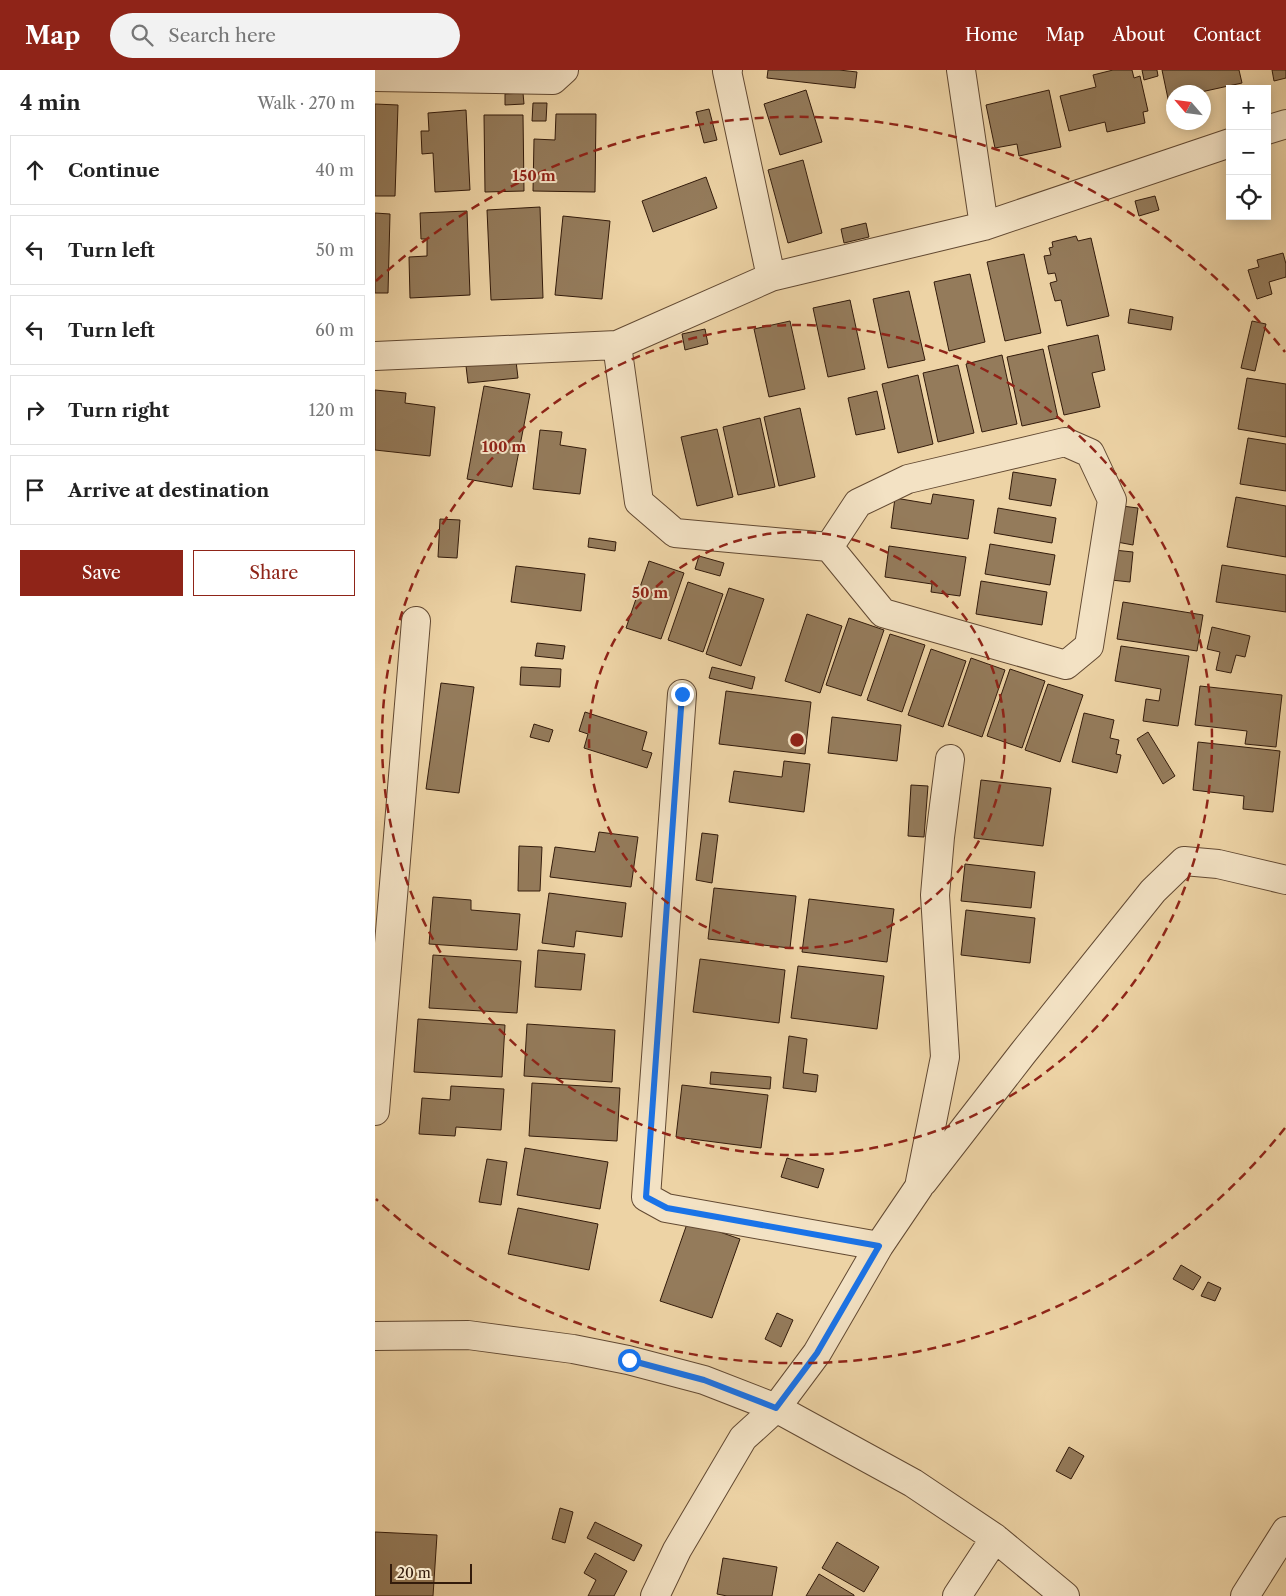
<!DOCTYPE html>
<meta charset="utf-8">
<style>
:root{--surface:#fff;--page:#f2f2f2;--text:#222;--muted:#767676;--line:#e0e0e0;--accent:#8f2418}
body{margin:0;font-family:"Libre Caslon Text",serif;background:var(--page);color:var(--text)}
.controls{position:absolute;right:15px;top:15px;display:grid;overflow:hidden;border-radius:0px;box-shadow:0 2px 12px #0003}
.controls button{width:45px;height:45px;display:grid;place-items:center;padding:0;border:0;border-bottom:1px solid var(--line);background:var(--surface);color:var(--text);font:25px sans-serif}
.compass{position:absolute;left:791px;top:15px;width:45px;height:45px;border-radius:50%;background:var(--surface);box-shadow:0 2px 12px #0003;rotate:298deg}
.scale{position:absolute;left:15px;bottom:12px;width:82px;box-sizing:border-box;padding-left:5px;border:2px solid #331b0b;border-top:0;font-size:14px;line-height:18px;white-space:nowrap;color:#331b0b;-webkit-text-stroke:4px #f3e2c4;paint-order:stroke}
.stop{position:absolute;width:15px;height:15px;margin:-11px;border:4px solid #1a73e8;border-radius:50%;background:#fff}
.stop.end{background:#1a73e8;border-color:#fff;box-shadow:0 1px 5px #0008}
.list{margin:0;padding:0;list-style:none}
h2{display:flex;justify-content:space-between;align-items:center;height:65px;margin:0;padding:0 20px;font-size:21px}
h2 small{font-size:16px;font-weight:400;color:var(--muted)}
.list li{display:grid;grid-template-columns:32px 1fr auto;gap:15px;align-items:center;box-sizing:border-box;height:70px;margin:0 10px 10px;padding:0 10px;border:1px solid var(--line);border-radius:0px}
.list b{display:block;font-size:19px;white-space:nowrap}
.list em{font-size:16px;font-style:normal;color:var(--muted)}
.actions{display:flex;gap:10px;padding:15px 20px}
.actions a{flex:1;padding:11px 0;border:1px solid var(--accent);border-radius:0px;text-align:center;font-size:18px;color:var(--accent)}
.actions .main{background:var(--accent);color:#fff}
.icon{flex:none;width:28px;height:28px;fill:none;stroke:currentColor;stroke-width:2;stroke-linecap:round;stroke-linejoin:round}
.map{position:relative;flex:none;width:911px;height:1526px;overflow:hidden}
header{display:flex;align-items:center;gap:30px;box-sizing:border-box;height:70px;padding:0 25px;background:var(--accent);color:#fff}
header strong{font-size:24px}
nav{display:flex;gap:28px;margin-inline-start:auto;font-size:18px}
.search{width:350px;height:45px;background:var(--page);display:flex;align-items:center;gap:12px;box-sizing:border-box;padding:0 18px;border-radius:28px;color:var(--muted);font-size:19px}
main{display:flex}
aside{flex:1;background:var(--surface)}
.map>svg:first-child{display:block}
.building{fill:#947b5b;stroke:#331b0b}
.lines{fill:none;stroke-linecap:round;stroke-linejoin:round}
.minor-casing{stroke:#624932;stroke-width:30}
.minor{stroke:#f3e2c4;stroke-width:28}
.route{stroke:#1a73e8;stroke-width:6}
.ring{fill:none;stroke:#8f2418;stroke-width:2.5;stroke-dasharray:9 6}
.centre{fill:#8f2418;stroke:#f3e2c4;stroke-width:2.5}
.ring-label{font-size:15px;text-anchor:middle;font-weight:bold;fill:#8f2418;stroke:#f3e2c4;stroke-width:4;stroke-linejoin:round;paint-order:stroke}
</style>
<header>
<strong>Map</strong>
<div class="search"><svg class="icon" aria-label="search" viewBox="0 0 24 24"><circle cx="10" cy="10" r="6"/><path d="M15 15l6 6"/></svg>Search here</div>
<nav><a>Home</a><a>Map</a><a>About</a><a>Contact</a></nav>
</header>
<main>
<aside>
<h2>4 min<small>Walk · 270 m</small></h2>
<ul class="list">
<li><svg class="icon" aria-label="ahead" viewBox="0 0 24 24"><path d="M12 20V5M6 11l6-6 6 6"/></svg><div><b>Continue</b></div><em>40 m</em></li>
<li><svg class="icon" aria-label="left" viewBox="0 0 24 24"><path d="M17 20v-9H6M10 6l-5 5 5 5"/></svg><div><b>Turn left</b></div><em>50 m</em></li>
<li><svg class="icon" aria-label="left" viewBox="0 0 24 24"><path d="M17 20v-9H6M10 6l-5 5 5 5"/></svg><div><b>Turn left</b></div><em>60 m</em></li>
<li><svg class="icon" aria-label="right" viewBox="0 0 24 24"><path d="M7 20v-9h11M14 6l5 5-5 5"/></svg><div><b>Turn right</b></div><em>120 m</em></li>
<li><svg class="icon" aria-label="arrive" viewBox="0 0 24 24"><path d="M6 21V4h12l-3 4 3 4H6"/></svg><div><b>Arrive at destination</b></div></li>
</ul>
<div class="actions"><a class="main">Save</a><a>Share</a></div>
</aside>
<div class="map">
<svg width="911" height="1526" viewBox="0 0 911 1526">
<rect width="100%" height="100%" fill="#edd3a5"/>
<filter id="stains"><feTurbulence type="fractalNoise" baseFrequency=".004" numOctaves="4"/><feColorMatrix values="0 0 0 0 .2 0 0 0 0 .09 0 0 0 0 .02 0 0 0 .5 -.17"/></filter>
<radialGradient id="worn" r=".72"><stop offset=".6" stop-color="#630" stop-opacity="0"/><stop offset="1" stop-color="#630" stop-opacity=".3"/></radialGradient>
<path class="building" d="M 393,0 L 464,0 L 482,2 L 480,18 L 392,8 Z
M 738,0 L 757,0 L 759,8 L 765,6 L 773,41 L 768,42 L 770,53 L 732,62 L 730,52 L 694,61 L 685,26 L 721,17 L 718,5 Z
M 767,0 L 782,0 L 783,6 L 769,10 Z
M 787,0 L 864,0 L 867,13 L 826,22 L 798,22 L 798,42 L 796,43 Z
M 897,0 L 911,0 L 911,8 L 899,11 Z
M 431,20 L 447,72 L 405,85 L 389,34 Z
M 674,20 L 686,77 L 644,86 L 642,74 L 620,78 L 611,35 Z
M 148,23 L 149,34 L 130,35 L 130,24 Z
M 158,33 L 172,33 L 171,51 L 157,51 Z
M 0,34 L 23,35 L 20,126 L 0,126 Z
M 334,39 L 342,70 L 329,73 L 321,42 Z
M 91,40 L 95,120 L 60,122 L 58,83 L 47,84 L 46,61 L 54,61 L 53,43 Z
M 181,44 L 221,44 L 220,122 L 158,121 L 159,69 L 180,70 Z
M 109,45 L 148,45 L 149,121 L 110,122 Z
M 428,90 L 447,163 L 413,173 L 393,100 Z
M 331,107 L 342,138 L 278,162 L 267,131 Z
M 780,126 L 784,140 L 764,146 L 760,131 Z
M 165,137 L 168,228 L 116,230 L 112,140 Z
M 92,141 L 95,225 L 35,228 L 34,187 L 52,186 L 52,169 L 46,169 L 45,143 Z
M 0,143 L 15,144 L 13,223 L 0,223 Z
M 188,146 L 235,151 L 227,229 L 180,225 Z
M 491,153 L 494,167 L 469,173 L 466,159 Z
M 701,166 L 703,171 L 716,168 L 734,246 L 692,256 L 686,230 L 680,231 L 675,213 L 682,211 L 680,203 L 673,204 L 669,186 L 676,185 L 674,178 L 678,177 L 677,172 Z
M 908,183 L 911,194 L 911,207 L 894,212 L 897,224 L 882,229 L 873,200 L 884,197 L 882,190 Z
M 649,184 L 666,263 L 630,271 L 612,192 Z
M 595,204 L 610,272 L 574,281 L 559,212 Z
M 534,221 L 550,290 L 513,298 L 498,229 Z
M 475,230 L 490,299 L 453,307 L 438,238 Z
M 755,239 L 798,247 L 796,260 L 753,253 Z
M 415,251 L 430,319 L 394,327 L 379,259 Z
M 877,251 L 891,254 L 880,301 L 866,298 Z
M 330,259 L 333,274 L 310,280 L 307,264 Z
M 723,265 L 730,300 L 717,303 L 725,337 L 689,345 L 673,276 Z
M 668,279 L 683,348 L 647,356 L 632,287 Z
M 627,285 L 642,354 L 607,362 L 591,294 Z
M 141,291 L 143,308 L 93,313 L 91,296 Z
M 583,295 L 599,363 L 563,372 L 548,303 Z
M 543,305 L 558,374 L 523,383 L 507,314 Z
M 872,308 L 911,314 L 911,367 L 863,359 Z
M 109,316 L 155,324 L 137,417 L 92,409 Z
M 0,320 L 31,323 L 30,333 L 60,337 L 55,386 L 0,380 Z
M 502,321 L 510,359 L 481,365 L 473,328 Z
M 425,338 L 440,407 L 404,416 L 389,347 Z
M 385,348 L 400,417 L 363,425 L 348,357 Z
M 342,359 L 358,427 L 322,436 L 306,367 Z
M 165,360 L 187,362 L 185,375 L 211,379 L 205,424 L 158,419 Z
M 873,368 L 911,374 L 911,421 L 865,414 Z
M 638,402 L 681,409 L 676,436 L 634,429 Z
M 558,424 L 599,430 L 593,469 L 516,458 L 520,428 L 556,434 Z
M 861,427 L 911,436 L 911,487 L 852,477 Z
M 747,436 L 763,438 L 758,475 L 742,472 Z
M 623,438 L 681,448 L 677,473 L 619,463 Z
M 65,449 L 85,450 L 82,488 L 63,487 Z
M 214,468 L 241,472 L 240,481 L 213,477 Z
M 615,474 L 680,485 L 675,515 L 610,504 Z
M 514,476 L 591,487 L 585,526 L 556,522 L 557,514 L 510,507 Z
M 739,480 L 758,482 L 755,512 L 736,510 Z
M 324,486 L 349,493 L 345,506 L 320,499 Z
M 274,491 L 309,503 L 286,569 L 251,558 Z
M 847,495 L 911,505 L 911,542 L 841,532 Z
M 141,496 L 210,504 L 206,541 L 136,532 Z
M 606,511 L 672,522 L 667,555 L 601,544 Z
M 313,512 L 348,524 L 328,582 L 293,570 Z
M 354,518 L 389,529 L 366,596 L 331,584 Z
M 748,532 L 828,545 L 822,581 L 742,569 Z
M 432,544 L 467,556 L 445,623 L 410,611 Z
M 474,548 L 509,560 L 486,626 L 451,615 Z
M 837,557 L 875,566 L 870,587 L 861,585 L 856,603 L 841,600 L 845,582 L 832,579 Z
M 515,564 L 550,575 L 527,642 L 492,630 Z
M 162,573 L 190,576 L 188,589 L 160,586 Z
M 746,576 L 814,586 L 803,656 L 768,651 L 771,629 L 784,631 L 786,619 L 740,611 Z
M 556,579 L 591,591 L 568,657 L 533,645 Z
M 596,588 L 630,600 L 607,667 L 573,655 Z
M 146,597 L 186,599 L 185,617 L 145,615 Z
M 337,597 L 380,607 L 377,619 L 334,608 Z
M 635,599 L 670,611 L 647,678 L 612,666 Z
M 66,613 L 99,617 L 84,723 L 51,719 Z
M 673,614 L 708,625 L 685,692 L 650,680 Z
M 825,616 L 907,625 L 901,677 L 870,674 L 872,661 L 820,655 Z
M 351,621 L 436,632 L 430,684 L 344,674 Z
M 210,642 L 272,662 L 267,680 L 277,683 L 272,698 L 209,678 L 213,664 L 204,661 Z
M 709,643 L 739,650 L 735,668 L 744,670 L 741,684 L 746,685 L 742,703 L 697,692 Z
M 457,647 L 526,655 L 522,691 L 453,683 Z
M 159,654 L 178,660 L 174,672 L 155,667 Z
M 773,662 L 800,706 L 788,714 L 762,669 Z
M 823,672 L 905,681 L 898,742 L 868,739 L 869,726 L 818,720 Z
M 409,691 L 435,694 L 429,742 L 354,732 L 359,701 L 407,707 Z
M 606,710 L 676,718 L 668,776 L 599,768 Z
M 536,715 L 553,716 L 549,767 L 533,766 Z
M 224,762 L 263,767 L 256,817 L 175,807 L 180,777 L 220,782 Z
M 327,763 L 343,765 L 337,813 L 321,810 Z
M 144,776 L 167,777 L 165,821 L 143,821 Z
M 590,794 L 660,802 L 656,838 L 586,831 Z
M 339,818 L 421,826 L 415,878 L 333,869 Z
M 174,823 L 251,833 L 247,867 L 201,861 L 199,877 L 167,873 Z
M 58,827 L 96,830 L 96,840 L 145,844 L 142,880 L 54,874 Z
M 434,829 L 519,839 L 512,892 L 427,882 Z
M 591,840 L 660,848 L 655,893 L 586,885 Z
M 163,880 L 210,884 L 206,920 L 160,917 Z
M 58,885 L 146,891 L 142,943 L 54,938 Z
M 325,889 L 410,900 L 404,953 L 318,942 Z
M 423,896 L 509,906 L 502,959 L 416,948 Z
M 43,949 L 130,955 L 127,1007 L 39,1002 Z
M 152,954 L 240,960 L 237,1012 L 149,1006 Z
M 414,966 L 432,969 L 428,1003 L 443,1005 L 441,1022 L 408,1018 Z
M 336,1002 L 396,1007 L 395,1019 L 335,1014 Z
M 157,1013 L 245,1018 L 242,1071 L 154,1066 Z
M 307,1015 L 393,1025 L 386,1078 L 301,1067 Z
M 76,1016 L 129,1019 L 126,1060 L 81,1057 L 80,1066 L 44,1064 L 47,1028 L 75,1030 Z
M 150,1078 L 233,1092 L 225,1139 L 142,1125 Z
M 412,1088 L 449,1099 L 443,1118 L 406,1107 Z
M 112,1089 L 132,1092 L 126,1135 L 104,1132 Z
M 143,1138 L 223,1154 L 214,1200 L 133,1184 Z
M 313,1151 L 365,1169 L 337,1248 L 285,1231 Z
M 806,1195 L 826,1207 L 818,1220 L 798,1209 Z
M 833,1212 L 846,1218 L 840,1231 L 826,1226 Z
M 402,1243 L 418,1250 L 406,1277 L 390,1269 Z
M 694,1377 L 709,1386 L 696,1409 L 681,1401 Z
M 185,1438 L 198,1442 L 190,1473 L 177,1469 Z
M 220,1452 L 267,1475 L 259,1491 L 212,1468 Z
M 0,1462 L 62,1465 L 58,1526 L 0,1526 Z
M 462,1472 L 504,1497 L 489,1522 L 447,1498 Z
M 220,1483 L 252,1501 L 239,1526 L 213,1526 L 221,1510 L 209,1503 Z
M 348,1488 L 402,1497 L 397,1526 L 352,1526 L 342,1524 Z
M 444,1504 L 479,1525 L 479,1526 L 431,1526 Z"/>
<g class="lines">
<defs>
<path id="minor" d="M 353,0 L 352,1 L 396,207
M 586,0 L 609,156
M 0,7 L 178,10 L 189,0
M 892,60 L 911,54
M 242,275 L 264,432 L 300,463 L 454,477 L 508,543 L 691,595 L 714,576 L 737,430 L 715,383 L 690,372 L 533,409 L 483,433 L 454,477
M 0,286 L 242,275 L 396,207 L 609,156 L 855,73
M 307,624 L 271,1127 L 291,1138 L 504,1176
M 0,1041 L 41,551
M 548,1112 L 648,983 L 778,821 L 809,791 L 843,794 L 911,810
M 0,1266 L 93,1265 L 198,1279 L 253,1290 L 329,1310 L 401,1338 L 538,1413 L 620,1468 L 690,1526
M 280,1526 L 302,1480 L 368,1368 L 401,1338 L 442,1283 L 504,1176 L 544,1117 L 570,987 L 560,825 L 565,767 L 575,689
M 582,1526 L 620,1468
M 870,1526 L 911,1461"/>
</defs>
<use href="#minor" class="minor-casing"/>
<use href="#minor" class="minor"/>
</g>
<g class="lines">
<path class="route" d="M 254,1290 L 329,1310 L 401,1338 L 442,1283 L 504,1176 L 292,1138 L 271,1127 L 307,624"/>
</g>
<g class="ring">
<circle cx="422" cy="670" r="208"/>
<circle cx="422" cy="670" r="415"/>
<path d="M910 1058A623 623 0 0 1 1 1129M1 211A623 623 0 0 1 910 282"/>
</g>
<circle cx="422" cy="670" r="8" class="centre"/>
<g class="ring-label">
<text x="159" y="111">150 m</text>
<text x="129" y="382">100 m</text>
<text x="275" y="528">50 m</text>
</g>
<rect width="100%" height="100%" filter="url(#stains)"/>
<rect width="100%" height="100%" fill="url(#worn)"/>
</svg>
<div class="controls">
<button>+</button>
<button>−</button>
<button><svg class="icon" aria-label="locate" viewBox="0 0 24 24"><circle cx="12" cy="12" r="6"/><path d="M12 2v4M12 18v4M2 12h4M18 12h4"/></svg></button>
</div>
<svg class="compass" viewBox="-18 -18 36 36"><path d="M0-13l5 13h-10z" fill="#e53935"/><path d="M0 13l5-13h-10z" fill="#767676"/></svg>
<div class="scale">20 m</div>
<div class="stop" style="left:254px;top:1290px"></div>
<div class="stop end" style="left:307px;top:624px"></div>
</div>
</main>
